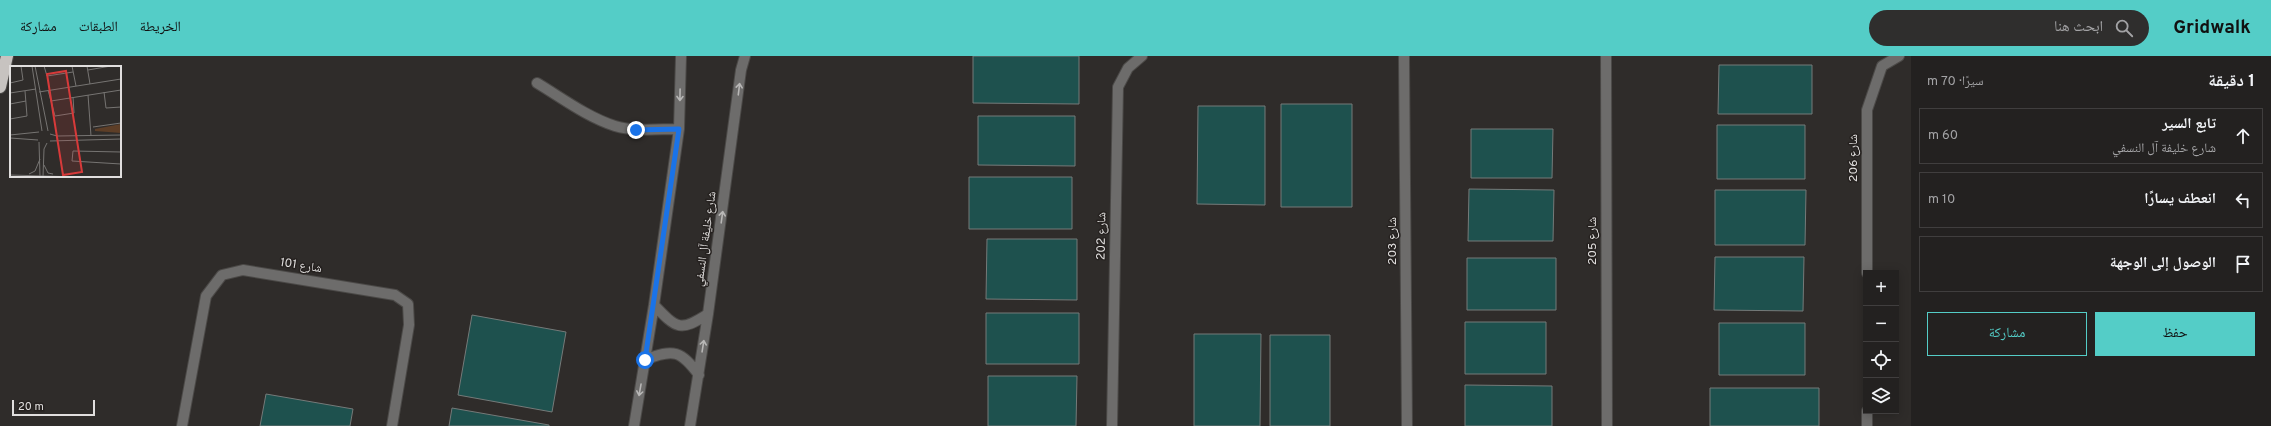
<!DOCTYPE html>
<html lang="ar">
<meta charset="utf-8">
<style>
:root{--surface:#232120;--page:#2f2e2d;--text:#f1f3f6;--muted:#a3a3a5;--line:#403e3e;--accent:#54cdc7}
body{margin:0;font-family:Overpass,"Noto Naskh Arabic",sans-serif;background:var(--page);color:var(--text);direction:rtl}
.controls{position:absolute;right:12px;bottom:12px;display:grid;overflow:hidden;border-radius:0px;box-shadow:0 2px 10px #0003}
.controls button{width:36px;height:36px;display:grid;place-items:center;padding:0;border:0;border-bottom:1px solid var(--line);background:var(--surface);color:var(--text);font:20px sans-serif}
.scale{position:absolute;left:12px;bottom:10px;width:83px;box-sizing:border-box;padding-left:4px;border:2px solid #e1dfde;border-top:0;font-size:11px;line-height:14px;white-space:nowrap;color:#e1dfde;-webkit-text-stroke:3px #262220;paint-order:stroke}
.stop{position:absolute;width:12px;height:12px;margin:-9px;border:3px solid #1a73e8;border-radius:50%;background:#fff}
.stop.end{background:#1a73e8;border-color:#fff;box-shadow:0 1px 4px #0008}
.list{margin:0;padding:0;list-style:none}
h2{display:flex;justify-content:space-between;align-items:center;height:52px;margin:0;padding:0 16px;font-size:17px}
h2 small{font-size:13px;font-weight:400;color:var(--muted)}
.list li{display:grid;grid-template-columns:26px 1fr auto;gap:12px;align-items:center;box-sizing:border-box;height:56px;margin:0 8px 8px;padding:0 8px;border:1px solid var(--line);border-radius:0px}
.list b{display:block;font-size:15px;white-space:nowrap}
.list p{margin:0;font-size:13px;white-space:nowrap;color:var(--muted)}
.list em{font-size:13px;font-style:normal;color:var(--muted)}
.actions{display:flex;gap:8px;padding:12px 16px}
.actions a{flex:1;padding:9px 0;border:1px solid var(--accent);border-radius:0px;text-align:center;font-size:14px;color:var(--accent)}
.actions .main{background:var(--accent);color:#111}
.icon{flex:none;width:22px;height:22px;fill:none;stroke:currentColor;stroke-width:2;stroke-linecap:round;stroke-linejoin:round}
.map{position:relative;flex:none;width:1911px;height:370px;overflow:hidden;direction:ltr}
header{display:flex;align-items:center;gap:24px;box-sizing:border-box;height:56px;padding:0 20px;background:var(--accent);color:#111}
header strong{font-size:19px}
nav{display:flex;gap:22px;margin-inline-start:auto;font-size:14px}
.search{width:280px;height:36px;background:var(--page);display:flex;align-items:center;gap:10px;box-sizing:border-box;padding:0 14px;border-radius:22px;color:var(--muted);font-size:15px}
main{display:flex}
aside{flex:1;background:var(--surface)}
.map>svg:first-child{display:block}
.building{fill:#1e514e;stroke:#757a79}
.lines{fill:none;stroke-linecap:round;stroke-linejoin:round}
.minor-casing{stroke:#4b4947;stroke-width:12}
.highway-casing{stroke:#4b4947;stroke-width:14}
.minor{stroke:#6d6c6b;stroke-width:10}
.highway{stroke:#c7c3c0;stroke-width:12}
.oneway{stroke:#b8b7b6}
.route{stroke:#1a73e8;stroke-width:5}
.labels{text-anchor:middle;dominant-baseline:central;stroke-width:3;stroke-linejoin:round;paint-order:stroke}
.street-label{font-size:12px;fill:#e1dfde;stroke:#262220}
.inset-road{fill:none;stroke:#767472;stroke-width:1}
.view{fill:#d73a3a;fill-opacity:0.15;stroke:#d73a3a;stroke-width:2}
.inset-edge{fill:none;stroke:#e1dfde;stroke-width:2}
</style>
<header>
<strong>Gridwalk</strong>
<div class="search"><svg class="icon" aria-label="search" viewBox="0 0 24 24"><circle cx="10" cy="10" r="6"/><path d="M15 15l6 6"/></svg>ابحث هنا</div>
<nav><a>الخريطة</a><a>الطبقات</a><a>مشاركة</a></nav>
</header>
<main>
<aside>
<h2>1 دقيقة<small>سيرًا · 70 m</small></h2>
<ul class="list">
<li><svg class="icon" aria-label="ahead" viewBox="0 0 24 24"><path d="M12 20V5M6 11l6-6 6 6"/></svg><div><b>تابع السير</b><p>شارع خليفة آل النسفي</p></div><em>60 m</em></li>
<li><svg class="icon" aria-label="left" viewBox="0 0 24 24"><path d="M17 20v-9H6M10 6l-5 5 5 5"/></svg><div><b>انعطف يسارًا</b></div><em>10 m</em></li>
<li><svg class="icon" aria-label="arrive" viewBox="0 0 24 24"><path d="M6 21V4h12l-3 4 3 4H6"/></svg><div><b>الوصول إلى الوجهة</b></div></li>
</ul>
<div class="actions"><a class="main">حفظ</a><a>مشاركة</a></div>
</aside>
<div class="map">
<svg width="1911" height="370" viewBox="0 0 1911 370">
<rect width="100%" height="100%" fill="#2f2c2a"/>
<path class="building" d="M 973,0 L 1079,0 L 1079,48 L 973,47 Z
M 1719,9 L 1812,9 L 1812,58 L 1718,58 Z
M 1281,48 L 1352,48 L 1352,151 L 1281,151 Z
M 1198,50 L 1265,50 L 1265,149 L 1197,148 Z
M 978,60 L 1075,60 L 1075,110 L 978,109 Z
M 1717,69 L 1805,69 L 1805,123 L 1717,123 Z
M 1471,73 L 1553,73 L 1552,122 L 1471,122 Z
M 969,121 L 1072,121 L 1072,173 L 969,173 Z
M 1469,133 L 1554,134 L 1553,185 L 1468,185 Z
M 1715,134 L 1806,134 L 1805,189 L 1715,189 Z
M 987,183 L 1077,183 L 1077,244 L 986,243 Z
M 1715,201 L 1804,201 L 1803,255 L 1714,254 Z
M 1467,202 L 1556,202 L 1556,254 L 1467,254 Z
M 986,257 L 1079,257 L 1079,308 L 986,308 Z
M 472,259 L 566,276 L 552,356 L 458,339 Z
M 1465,266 L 1546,266 L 1546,318 L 1465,318 Z
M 1719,267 L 1805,267 L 1805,319 L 1719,319 Z
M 1194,278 L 1261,278 L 1260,370 L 1194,370 Z
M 1270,279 L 1330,279 L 1330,370 L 1270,370 Z
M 988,320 L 1077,320 L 1076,370 L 988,370 Z
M 1465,329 L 1552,330 L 1552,370 L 1465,370 Z
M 1710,332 L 1819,332 L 1819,370 L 1710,370 Z
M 266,338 L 353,353 L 350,370 L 260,370 Z
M 452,352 L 549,369 L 549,370 L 449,370 Z"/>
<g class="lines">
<defs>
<path id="minor" d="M 1404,0 L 1407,370
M 1606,0 L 1607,370
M 537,27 C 562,42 587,61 615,70 C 635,76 658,73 679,73
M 1867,217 L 1867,54 L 1882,10 L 1899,0
M 654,249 C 677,273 680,276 708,258
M 645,304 C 674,292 681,295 699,319
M 1867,355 L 1867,370
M 182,370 L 206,240 L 222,219 L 243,214 L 395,239 L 408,248 L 409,269 L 392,370
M 634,370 L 654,249 L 679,73 L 681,0
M 690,370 L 708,258 L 741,14 L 745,0
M 1112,370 L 1118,31 L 1128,12 L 1142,0"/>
<path id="highway" d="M 0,31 L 7,0"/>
</defs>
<use href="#minor" class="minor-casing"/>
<use href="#highway" class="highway-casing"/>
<use href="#minor" class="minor"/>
<use href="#highway" class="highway"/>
</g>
<defs><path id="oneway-shaft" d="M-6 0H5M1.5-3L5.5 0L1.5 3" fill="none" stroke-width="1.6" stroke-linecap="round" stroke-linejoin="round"/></defs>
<g class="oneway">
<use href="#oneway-shaft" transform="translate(739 33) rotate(-83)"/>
<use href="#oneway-shaft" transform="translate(680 39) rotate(91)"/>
<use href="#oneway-shaft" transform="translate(722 161) rotate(-82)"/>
<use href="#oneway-shaft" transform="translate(703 290) rotate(-81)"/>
<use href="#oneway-shaft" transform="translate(640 334) rotate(100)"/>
</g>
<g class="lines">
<path class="route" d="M 636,74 L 679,73 L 645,304"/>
</g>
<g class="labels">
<g class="street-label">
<text transform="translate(1854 102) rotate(-90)">شارع 206</text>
<text transform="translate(1102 180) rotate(-89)">شارع 202</text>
<text transform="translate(706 183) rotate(-82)">شارع خليفة آل النسفي</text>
<text transform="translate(1393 185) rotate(-90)">شارع 203</text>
<text transform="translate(1593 185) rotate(-90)">شارع 205</text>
<text transform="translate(301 210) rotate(9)">شارع 101</text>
</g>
</g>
<g transform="translate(10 10)">
<rect width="111" height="111" fill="#2f2c2a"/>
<path d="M 111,58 L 111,67 L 85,65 L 85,63 Z" fill="#5d3e27"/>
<path class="inset-road" d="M 22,0 L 32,65M 25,0 L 38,65M 34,0 L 37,10 L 63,6M 62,0 L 66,20M 77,0 L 80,18M 78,4 L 101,0M 0,17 L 13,14 L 11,0M 38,24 L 45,50 L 64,47 L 63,31M 29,26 L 111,13M 94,26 L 96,42 L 111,41M 0,27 L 26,23M 78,29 L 81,70M 41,35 L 111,24M 0,38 L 16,35M 0,53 L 17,50 L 15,25M 83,61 L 111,57M 40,68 L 47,70 L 111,69M 0,69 L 29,66M 0,72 L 28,74M 40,75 L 111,73M 29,76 L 30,111M 111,86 L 63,85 L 62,95 L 111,98M 34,99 L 38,107 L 43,108M 19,108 L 25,105 L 30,93M 0,109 L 69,111M 33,111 L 34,83 L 37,77"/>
<path class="view" d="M 56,5 L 72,106 L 53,109 L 37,8 Z"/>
<rect width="111" height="111" class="inset-edge"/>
</g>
</svg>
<div class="controls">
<button>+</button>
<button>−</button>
<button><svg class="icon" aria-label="locate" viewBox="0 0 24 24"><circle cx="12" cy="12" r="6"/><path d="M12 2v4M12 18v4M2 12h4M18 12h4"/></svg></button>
<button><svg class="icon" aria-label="layers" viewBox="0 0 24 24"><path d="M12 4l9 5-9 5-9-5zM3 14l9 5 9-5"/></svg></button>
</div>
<div class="scale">20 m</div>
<div class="stop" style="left:645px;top:304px"></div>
<div class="stop end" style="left:636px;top:74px"></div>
</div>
</main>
